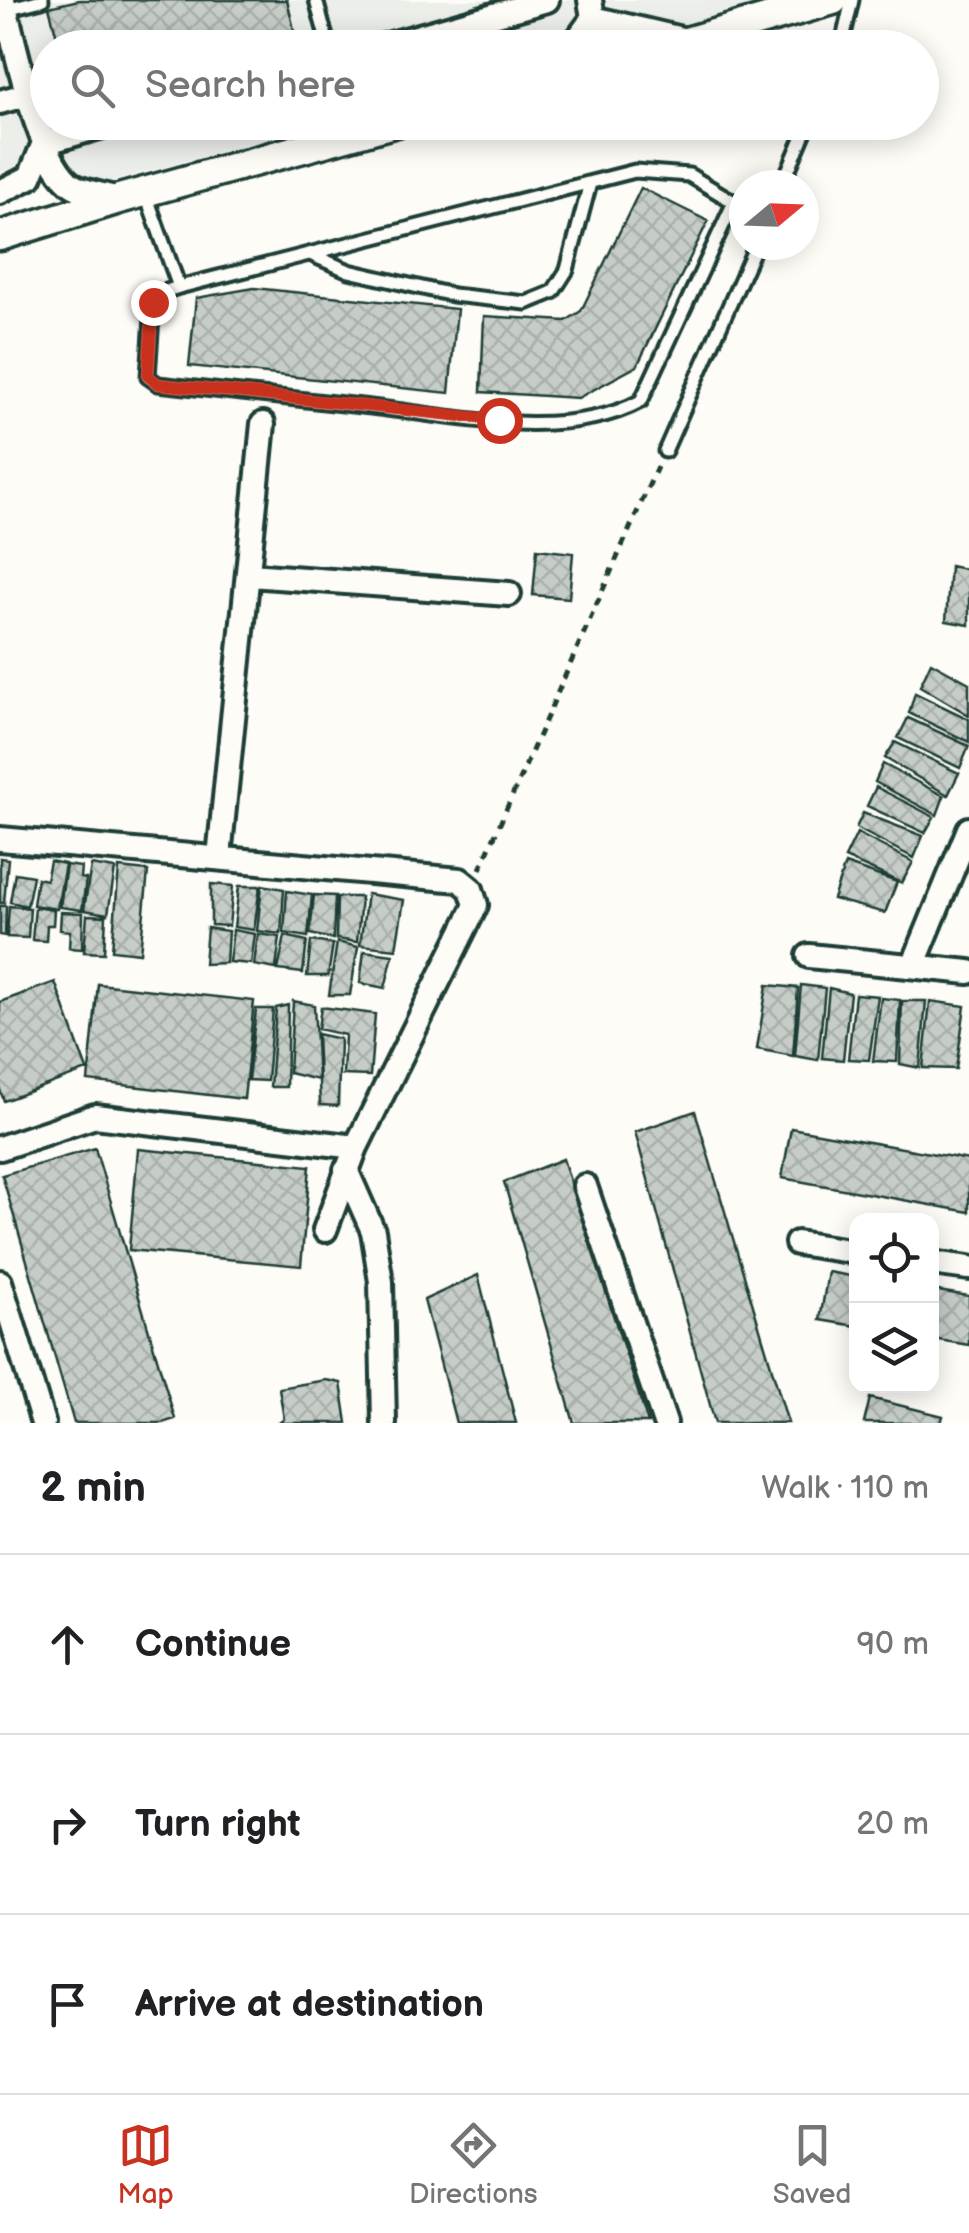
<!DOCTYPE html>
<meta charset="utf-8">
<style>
:root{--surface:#fff;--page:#f2f2f2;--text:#202124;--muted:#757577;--line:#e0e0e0;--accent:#c8321e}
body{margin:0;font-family:"Balsamiq Sans",sans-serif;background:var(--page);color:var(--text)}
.controls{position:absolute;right:30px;bottom:30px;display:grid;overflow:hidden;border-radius:20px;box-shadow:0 5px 25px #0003}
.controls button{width:90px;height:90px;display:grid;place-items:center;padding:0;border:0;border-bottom:2px solid var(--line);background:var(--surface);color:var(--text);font:50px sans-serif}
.compass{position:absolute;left:729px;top:170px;width:90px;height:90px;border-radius:50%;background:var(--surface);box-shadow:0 5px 25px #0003;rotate:71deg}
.stop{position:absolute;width:30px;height:30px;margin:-22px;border:8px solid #c8321e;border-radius:50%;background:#fff}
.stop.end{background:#c8321e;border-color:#fff;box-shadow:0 2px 10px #0008}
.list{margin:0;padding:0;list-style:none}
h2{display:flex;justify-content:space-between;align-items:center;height:130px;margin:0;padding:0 40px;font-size:42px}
h2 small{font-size:32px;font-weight:400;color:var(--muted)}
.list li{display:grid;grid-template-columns:65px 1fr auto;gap:30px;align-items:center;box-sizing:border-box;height:180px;padding:0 40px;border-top:2px solid var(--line)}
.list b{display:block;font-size:38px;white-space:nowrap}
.list em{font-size:32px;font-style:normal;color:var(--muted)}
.icon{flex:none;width:55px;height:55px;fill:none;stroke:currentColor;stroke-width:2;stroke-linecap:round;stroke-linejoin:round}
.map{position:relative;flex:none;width:969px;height:1423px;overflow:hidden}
.search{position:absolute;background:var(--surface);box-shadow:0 5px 25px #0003;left:30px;right:30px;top:30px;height:110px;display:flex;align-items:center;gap:25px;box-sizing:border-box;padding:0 35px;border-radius:55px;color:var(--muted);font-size:38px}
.sheet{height:670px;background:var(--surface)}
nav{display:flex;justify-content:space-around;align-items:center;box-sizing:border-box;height:140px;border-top:2px solid var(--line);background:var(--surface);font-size:28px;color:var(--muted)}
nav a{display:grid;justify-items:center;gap:5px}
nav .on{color:var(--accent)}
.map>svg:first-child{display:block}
.built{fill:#eceee9}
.building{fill:url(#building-cross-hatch);stroke:#1f3d34;stroke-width:2.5}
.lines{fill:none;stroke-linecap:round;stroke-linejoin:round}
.service-casing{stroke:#1f3d34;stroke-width:19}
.minor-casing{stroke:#1f3d34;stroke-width:30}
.tertiary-casing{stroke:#1f3d34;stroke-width:35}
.path{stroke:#1f3d34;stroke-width:5;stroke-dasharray:8 8;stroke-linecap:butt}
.service{stroke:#fdfcf7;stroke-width:11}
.minor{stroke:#fdfcf7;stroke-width:22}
.tertiary{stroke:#fdfcf7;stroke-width:28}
.route{stroke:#c8321e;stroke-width:12}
</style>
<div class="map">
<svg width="969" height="1423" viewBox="0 0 969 1423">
<defs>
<pattern id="building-cross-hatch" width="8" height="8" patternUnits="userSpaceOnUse" patternTransform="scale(2.5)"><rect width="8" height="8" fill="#c6cdc7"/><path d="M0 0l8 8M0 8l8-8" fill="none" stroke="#aab1ac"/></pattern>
</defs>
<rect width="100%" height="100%" fill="#fdfcf7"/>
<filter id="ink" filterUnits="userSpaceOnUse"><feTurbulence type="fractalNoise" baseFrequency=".01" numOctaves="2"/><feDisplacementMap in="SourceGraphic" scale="20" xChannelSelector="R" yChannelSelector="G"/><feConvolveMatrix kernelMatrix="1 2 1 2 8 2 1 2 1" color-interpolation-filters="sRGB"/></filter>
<g filter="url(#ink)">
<path class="built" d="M 0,0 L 772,0 L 599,47 L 48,48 L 48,122 L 326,123 L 95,186 L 20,167 L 0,172 Z"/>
<path class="building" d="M 79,0 L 287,0 L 296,38 L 259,48 L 60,48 L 49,7 Z
M 641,188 L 708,221 L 637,366 L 578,398 L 481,392 L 484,316 L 566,321 L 581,311 Z
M 254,288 L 457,309 L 449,393 L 189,366 L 196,298 Z
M 537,549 L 573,553 L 569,598 L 533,595 Z
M 950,566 L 969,570 L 969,625 L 946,621 Z
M 931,662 L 969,683 L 969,715 L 920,686 Z
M 915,693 L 969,719 L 969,742 L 909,713 Z
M 908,718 L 969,746 L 960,768 L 898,738 Z
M 895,742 L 959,773 L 948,795 L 885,758 Z
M 883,764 L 944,796 L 937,815 L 875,782 Z
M 876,787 L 934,817 L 925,833 L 867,806 Z
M 863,813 L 923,836 L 914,858 L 856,828 Z
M 857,833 L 913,862 L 902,883 L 845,858 Z
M 0,858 L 8,859 L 4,903 L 0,903 Z
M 50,861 L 65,864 L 57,909 L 33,905 L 37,878 L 46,880 Z
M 845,864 L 897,882 L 885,913 L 833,899 Z
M 66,865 L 81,867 L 80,878 L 86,879 L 82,910 L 60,907 Z
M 91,865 L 115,869 L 108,914 L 84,910 Z
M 119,868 L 148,871 L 140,953 L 112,950 Z
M 15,873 L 33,876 L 27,906 L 10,902 Z
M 211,884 L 233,886 L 229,926 L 211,925 Z
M 262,885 L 284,889 L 281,934 L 257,931 Z
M 239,886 L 260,886 L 254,930 L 234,927 Z
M 287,891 L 312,895 L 308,937 L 284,933 Z
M 367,894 L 404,900 L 396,949 L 360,945 Z
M 314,895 L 335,896 L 333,939 L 310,934 Z
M 337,897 L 361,897 L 357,942 L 336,939 Z
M 0,906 L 6,906 L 5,936 L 0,935 Z
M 9,906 L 30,908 L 28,938 L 7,937 Z
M 35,907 L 54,910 L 53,925 L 47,925 L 46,941 L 32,940 Z
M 61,912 L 83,913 L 82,949 L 69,948 L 70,931 L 60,930 Z
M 87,915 L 106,916 L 104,953 L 84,952 Z
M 207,928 L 228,931 L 226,963 L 204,964 Z
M 233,930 L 255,934 L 251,964 L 229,962 Z
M 258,934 L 280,937 L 276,969 L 254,965 Z
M 285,936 L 307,941 L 303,973 L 278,970 Z
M 311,941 L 333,944 L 328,976 L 307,976 Z
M 337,942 L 358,947 L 350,995 L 329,995 Z
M 364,951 L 393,955 L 385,988 L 360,983 Z
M 55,982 L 87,1070 L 4,1101 L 0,1090 L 0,1002 Z
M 98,984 L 254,1001 L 244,1099 L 88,1081 Z
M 767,985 L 798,988 L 793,1056 L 757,1049 Z
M 801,985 L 825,988 L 818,1060 L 795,1056 Z
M 829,988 L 850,993 L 843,1060 L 822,1058 Z
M 855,994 L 878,996 L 869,1060 L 848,1059 Z
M 881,998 L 900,1000 L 897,1062 L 873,1061 Z
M 293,1001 L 314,1005 L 318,1080 L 289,1073 Z
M 902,1001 L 926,1001 L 920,1068 L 900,1064 Z
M 930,1001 L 965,1006 L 956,1069 L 923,1068 Z
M 288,1005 L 286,1087 L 270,1087 L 276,1008 Z
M 321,1007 L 375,1014 L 370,1076 L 343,1075 L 345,1035 L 318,1029 Z
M 256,1009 L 273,1009 L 267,1081 L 248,1080 Z
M 317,1034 L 340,1039 L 338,1106 L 320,1105 Z
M 695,1111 L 788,1423 L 715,1423 L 635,1132 Z
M 791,1128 L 969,1160 L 969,1212 L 782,1178 Z
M 95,1148 L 175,1419 L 162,1423 L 74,1423 L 2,1175 Z
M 138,1149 L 310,1166 L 301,1266 L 129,1250 Z
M 563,1159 L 648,1423 L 574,1423 L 504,1182 Z
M 828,1272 L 856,1277 L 856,1326 L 820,1320 Z
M 478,1275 L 516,1423 L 456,1423 L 424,1300 Z
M 932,1290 L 969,1296 L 969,1345 L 932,1339 Z
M 326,1380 L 341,1383 L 347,1423 L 279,1423 L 284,1419 L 279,1388 Z
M 870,1398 L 943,1416 L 941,1423 L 864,1423 Z"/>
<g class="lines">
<defs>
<path id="service" d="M 316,0 L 329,48
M 6,9 L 42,0
M 841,48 L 852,0
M 782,185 L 809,122
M 145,192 L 179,287 L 635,171 L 689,175 L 734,202 L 641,401 C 565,442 452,416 371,407 C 300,399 229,391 158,384 L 148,377 L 153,302 L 160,293 L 179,287
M 310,254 L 349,271 L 453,295 L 526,303 L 553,292 L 567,270 L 590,183
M 665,451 L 756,245"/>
<path id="minor" d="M 3,0 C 15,42 38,165 74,186 C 86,193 106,195 119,199
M 593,18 L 690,41
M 377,48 L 547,0
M 571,48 L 593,18 L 590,0
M 0,102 L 28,94
M 44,143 L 116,122
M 0,192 L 30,177 L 44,143
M 250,575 L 509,594
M 0,839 L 460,880 L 471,889 L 476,905 L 356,1147 L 325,1230
M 219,857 L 263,424
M 809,956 L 969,972
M 913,966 L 969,829
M 0,1148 L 95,1116 L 356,1147
M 346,1170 L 373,1231 L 381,1282 L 384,1423
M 585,1186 L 665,1423
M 797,1243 L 856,1252
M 932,1263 L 969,1268
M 0,1282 L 43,1423"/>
<path id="tertiary" d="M 665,48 L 833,0
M 0,236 L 119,199 L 397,122"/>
</defs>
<use href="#service" class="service-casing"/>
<use href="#minor" class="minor-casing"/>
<use href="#tertiary" class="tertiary-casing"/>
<path class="path" d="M 480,869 L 657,467"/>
<use href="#service" class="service"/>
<use href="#minor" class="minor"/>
<use href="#tertiary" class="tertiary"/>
</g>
</g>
<g class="lines" filter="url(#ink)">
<path class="route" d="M 153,302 L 148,376 L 158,384 L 499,420"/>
</g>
</svg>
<div class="controls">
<button><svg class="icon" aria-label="locate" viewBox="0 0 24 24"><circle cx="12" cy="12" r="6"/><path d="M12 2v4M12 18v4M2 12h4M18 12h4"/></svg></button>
<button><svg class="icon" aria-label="layers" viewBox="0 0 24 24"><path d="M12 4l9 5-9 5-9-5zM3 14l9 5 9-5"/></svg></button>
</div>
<svg class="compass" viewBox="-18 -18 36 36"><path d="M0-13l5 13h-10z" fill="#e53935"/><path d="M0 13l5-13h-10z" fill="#757577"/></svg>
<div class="stop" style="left:499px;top:420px"></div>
<div class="stop end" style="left:153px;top:302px"></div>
<div class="search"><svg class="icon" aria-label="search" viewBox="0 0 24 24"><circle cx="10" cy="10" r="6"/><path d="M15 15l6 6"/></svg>Search here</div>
</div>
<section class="sheet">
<h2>2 min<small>Walk · 110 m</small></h2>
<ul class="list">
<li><svg class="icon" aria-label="ahead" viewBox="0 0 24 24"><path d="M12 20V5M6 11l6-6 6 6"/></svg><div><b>Continue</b></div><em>90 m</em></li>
<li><svg class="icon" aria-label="right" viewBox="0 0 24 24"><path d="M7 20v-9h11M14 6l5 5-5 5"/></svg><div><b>Turn right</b></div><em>20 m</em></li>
<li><svg class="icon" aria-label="arrive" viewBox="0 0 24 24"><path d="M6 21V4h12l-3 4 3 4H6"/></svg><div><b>Arrive at destination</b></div></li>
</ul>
</section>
<nav>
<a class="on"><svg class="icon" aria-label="map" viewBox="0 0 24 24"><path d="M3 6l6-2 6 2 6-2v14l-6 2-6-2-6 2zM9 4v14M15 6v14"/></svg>Map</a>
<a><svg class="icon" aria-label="directions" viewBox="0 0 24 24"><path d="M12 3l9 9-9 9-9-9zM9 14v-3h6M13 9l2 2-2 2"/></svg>Directions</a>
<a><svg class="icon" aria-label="saved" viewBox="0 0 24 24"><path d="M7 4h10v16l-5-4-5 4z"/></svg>Saved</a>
</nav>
